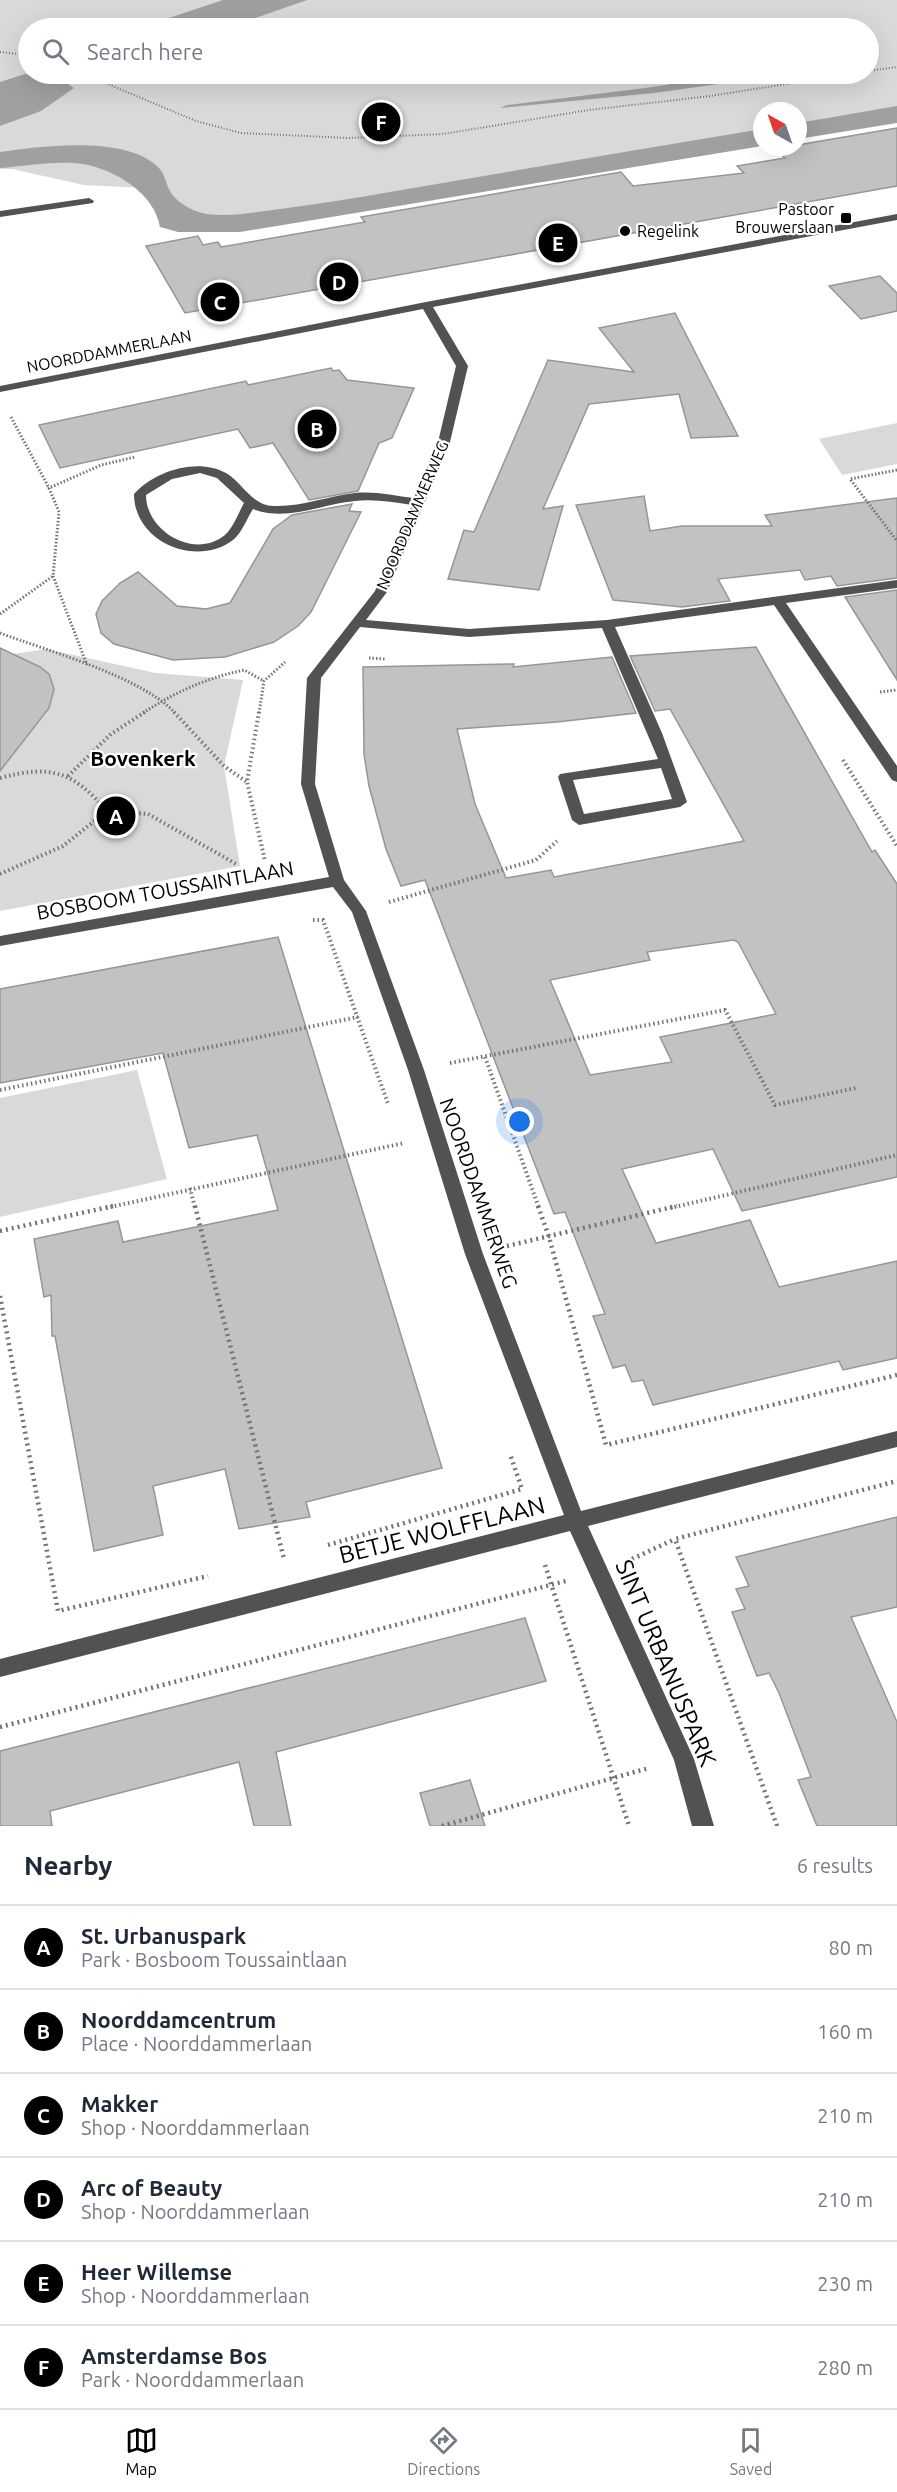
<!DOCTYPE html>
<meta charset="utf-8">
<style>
:root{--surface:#fff;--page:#f6f6f7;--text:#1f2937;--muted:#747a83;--line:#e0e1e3;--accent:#000}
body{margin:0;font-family:Ubuntu,sans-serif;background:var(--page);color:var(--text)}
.compass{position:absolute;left:753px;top:102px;width:54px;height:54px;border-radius:50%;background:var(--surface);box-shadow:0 6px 24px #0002;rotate:320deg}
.you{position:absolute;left:520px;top:1122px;width:21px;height:21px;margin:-15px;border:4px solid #fff;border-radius:50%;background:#1a73e8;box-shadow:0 0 0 9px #1a73e833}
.badge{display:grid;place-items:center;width:39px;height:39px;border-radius:50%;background:var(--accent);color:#fff;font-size:20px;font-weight:700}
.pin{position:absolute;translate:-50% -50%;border:3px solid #fff;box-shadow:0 2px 6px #0006}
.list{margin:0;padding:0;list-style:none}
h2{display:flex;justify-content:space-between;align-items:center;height:78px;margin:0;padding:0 24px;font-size:26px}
h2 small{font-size:20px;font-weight:400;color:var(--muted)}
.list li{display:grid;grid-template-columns:39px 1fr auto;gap:18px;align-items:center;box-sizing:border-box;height:84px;padding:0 24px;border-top:2px solid var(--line)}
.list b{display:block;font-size:22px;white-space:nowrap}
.list p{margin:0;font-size:20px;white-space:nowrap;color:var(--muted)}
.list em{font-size:20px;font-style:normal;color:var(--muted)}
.icon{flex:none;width:33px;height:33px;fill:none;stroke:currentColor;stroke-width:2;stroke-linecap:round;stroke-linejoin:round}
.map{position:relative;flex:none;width:897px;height:1826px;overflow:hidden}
.search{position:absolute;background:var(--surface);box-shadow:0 6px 24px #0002;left:18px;right:18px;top:18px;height:66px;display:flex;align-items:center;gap:15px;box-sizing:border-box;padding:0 21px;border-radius:33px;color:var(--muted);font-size:22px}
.sheet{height:582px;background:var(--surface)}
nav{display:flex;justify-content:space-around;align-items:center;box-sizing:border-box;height:84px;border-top:2px solid var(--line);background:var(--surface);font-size:16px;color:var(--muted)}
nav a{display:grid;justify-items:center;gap:3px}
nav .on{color:var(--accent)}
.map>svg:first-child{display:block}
.green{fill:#d9d9d9;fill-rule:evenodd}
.water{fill:#a0a0a0}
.building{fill:#c2c2c2;stroke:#969696;stroke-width:1.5;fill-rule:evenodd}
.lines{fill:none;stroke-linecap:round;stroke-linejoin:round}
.path-far3{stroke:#747474;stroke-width:2;stroke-dasharray:1 2;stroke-linecap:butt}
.path-far2{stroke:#747474;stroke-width:3;stroke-dasharray:1.5 2;stroke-linecap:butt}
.path-far1{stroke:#747474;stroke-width:4;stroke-dasharray:1.5 3;stroke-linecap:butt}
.path{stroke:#747474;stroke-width:4.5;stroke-dasharray:2 4;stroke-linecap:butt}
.minor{fill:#525252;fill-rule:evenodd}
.poi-dot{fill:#000;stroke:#fff;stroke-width:2}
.labels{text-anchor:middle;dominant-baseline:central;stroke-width:4.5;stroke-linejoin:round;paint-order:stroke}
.far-poi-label{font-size:16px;fill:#000;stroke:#fff;text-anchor:end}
.far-street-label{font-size:16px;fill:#000;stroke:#fff}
.street-label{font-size:20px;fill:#000;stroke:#fff}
.neighbourhood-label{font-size:21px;font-weight:bold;fill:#000;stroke:#fff}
.near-street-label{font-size:24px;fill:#000;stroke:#fff}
</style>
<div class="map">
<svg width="897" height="1826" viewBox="0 0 897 1826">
<rect width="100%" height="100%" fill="#fff"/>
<path class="green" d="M 0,0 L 897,0 L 897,114 L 798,130 L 798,111 L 762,111 L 762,136 L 172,229 L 164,189 L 84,185 L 12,169 L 0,169 ZM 28,28 L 868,28 L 868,74 L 28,74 Z
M 897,423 L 897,464 L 842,475 L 819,439 Z
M 46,649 L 156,673 L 243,680 L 224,766 L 240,866 L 0,911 L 0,656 Z
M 137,1070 L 167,1179 L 0,1217 L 0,1098 Z"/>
<path class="water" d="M 223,0 L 307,0 L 227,28 L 139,28 Z
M 25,74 L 65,82 L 74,88 L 41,111 L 0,126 L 0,82 Z
M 738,74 L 792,74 L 654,93 L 500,108 L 507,105 L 645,88 Z
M 897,106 L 897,123 L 798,139 L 798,123 Z
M 762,129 L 762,146 L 240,232 L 178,232 L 160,227 C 154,193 116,170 83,164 C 57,160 27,166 0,168 L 0,152 C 41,146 126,135 158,167 C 164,173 165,179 168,187 C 173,201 193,212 207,214 C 231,217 256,212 280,209 C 318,204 357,198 396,191 C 518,170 640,149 762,129 Z"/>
<path class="building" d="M 897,128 L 897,186 L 185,313 L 146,246 L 198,236 L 203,245 L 218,242 L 221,247 L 365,222 L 361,217 L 621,172 L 633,186 L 744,173 L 737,166 L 785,158 L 775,148 L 798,147 L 798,145 Z
M 880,276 L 897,293 L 897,311 L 861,319 L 829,286 Z
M 675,313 L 738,436 L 691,438 L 679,394 L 589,404 L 543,509 L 563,506 L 539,590 L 448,579 L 464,530 L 474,532 L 548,360 L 634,372 L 599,328 Z
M 331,368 L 333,371 L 339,370 L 347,380 L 414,388 L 392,438 L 379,443 L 358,491 L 309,500 L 273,443 L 250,448 L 238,429 L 60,468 L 39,425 L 246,381 L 248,385 Z
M 644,496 L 650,531 L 682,526 L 772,526 L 765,515 L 897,498 L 897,578 L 837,586 L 831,576 L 805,580 L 800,570 L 718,579 L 730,601 L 682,607 L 613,600 L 576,505 Z
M 352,504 L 349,511 L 361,512 L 311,612 L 298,626 L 274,642 L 225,657 L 173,660 L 114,644 L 101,633 L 96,614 L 102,601 L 120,583 L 138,572 L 177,606 L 206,609 L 230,603 L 273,529 L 292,515 Z
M 897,590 L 897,680 L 845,597 Z
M 756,647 L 872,852 L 875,850 L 897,884 L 897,1177 L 742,1211 L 713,1149 L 622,1169 L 656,1243 L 750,1220 L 779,1287 L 897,1261 L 897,1358 L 843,1370 L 839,1361 L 653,1405 L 643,1380 L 632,1382 L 625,1365 L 613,1368 L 593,1316 L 605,1314 L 565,1212 L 554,1214 L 425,880 L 401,886 L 386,849 L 369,786 L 364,754 L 363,667 L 514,664 L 513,667 L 612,657 L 636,713 L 557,722 L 457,729 L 475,804 L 506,878 L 551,870 L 554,877 L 744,841 L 670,709 L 655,711 L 630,656 ZM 734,940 L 738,942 L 776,1014 L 660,1037 L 672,1062 L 590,1075 L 550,980 L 650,960 L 647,952 Z
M 0,648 L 40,667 L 49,674 L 54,689 L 49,708 L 0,771 Z
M 278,937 L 442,1468 L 306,1502 L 310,1517 L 239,1529 L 225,1469 L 153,1486 L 163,1535 L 94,1551 L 55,1336 L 52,1336 L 51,1295 L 44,1297 L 34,1239 L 118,1221 L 123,1242 L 278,1210 L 257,1135 L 189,1148 L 163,1053 L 0,1083 L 0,989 Z
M 897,1517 L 897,1607 L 851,1617 L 897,1722 L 897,1826 L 817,1826 L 798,1780 L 811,1777 L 779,1693 L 769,1673 L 757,1676 L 732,1612 L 745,1609 L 736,1589 L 749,1586 L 736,1557 Z
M 525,1618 L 546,1681 L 276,1752 L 291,1826 L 254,1826 L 239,1762 L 50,1811 L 52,1826 L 0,1826 L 0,1751 Z
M 470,1780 L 485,1826 L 430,1826 L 420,1793 Z"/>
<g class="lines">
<path class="path-far3" d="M 0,52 L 28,55
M 868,71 L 897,67
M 84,74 L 196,121 L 241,133 L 348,138 L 443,134 L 589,110 L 710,96 L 850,74"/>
<path class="path-far2" d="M 11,417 L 49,488
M 897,470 L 850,479 L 897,541
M 53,576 L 87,665
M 0,614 L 53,576 L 59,512 L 49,488 L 101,465 L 135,457
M 0,633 C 48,651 142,677 175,713
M 369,658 L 385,659
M 880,692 L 897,690
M 143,713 C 175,692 207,678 244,670 L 264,681
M 259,713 L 264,681 L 285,662"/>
<path class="path-far1" d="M 174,712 L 224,766 L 247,782
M 259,712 L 247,782 L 265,861
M 843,760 L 897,846
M 68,776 L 111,734 L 145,712
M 0,778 C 52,764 73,772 107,811
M 0,874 L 63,846 L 107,811 L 148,814 L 238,865
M 389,902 L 536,860 L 557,841
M 313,920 L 323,920 L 388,1104
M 485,1057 L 539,1208
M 450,1063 L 725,1010 L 775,1105 L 856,1088
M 0,1090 L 358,1017
M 190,1188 L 195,1208
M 106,1208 L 404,1143
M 670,1208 L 897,1155"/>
<path class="path" d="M 195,1206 L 284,1559
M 538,1206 L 549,1237 L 606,1445 L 897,1375
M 0,1231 L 113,1206
M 507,1246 L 677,1206
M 0,1296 L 58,1611 L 208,1576
M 328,1545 L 522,1489 L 510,1454
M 632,1559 L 675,1539
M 545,1565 L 629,1826
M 0,1727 L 566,1581
M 442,1826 L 649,1768
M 777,1826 L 675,1539 L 897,1481"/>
<path class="minor" d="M 89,198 L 94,201 L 93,203 L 0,217 L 0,211 Z
M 897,214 L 897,220 L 433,307 L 468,366 L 450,442 L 387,592 L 366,620 L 469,629 L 607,620 L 897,580 L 897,588 L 786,603 L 897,766 L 897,782 L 892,780 L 774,605 L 615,627 L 662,733 L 687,802 L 680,807 L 579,825 L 572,820 L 558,777 L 560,774 L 658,759 L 602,628 L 469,637 L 360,627 L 321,678 L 315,784 L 344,880 L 366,911 L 424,1070 L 483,1254 L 581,1511 L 897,1431 L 897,1447 L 588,1526 L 694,1759 L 714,1826 L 692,1826 L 674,1760 L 570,1531 L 0,1677 L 0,1659 L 564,1515 L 465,1254 L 408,1070 L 352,912 L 333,887 L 0,946 L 0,936 L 329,877 L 301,784 L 307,678 L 375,591 L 412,505 C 393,502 374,499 355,501 C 322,504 286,522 253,509 C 247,518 242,533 233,540 C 196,568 134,542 134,494 C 154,471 198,457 226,473 C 243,483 252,506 274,506 C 301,507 328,496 355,493 C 375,491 395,496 414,498 L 438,442 L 456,366 L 423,309 L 0,392 L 0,386 L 426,302 ZM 200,473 L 217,478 L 244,503 C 239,512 233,528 225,535 C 194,560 146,531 146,495 L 172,479 ZM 661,768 L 672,799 L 584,814 L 573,780 Z"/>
</g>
<g class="poi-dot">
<rect x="840" y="212" width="12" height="12" rx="3"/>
<circle cx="625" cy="231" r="6"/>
</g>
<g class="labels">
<g class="far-poi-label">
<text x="834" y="209">Pastoor<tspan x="834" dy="18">Brouwerslaan</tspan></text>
<text x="637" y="231" text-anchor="start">Regelink</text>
</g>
<g class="far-street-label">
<text transform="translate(109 351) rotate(-11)">NOORDDAMMERLAAN</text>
<text transform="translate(412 515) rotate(-67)">NOORDDAMMERWEG</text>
</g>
<g class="street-label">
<text transform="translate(165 890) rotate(-10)">BOSBOOM TOUSSAINTLAAN</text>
<text transform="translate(479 1193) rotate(71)">NOORDDAMMERWEG</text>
</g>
<g class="neighbourhood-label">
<text x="143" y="758">Bovenkerk</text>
</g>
<g class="near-street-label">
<text transform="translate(442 1530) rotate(-14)">BETJE WOLFFLAAN</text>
<text transform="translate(666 1663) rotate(67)">SINT URBANUSPARK</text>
</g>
</g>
</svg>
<svg class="compass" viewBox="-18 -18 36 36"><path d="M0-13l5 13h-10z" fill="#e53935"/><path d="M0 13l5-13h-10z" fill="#747a83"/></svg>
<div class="you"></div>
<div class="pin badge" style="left:116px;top:816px">A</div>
<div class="pin badge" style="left:317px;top:429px">B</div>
<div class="pin badge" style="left:220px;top:302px">C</div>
<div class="pin badge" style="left:339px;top:282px">D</div>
<div class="pin badge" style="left:558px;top:243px">E</div>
<div class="pin badge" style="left:381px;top:122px">F</div>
<div class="search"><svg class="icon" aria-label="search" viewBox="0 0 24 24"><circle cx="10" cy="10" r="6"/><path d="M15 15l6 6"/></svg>Search here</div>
</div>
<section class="sheet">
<h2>Nearby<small>6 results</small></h2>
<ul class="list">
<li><span class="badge">A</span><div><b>St. Urbanuspark</b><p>Park · Bosboom Toussaintlaan</p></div><em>80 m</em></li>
<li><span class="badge">B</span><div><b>Noorddamcentrum</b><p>Place · Noorddammerlaan</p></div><em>160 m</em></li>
<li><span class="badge">C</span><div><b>Makker</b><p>Shop · Noorddammerlaan</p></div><em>210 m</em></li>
<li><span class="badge">D</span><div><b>Arc of Beauty</b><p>Shop · Noorddammerlaan</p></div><em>210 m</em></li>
<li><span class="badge">E</span><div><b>Heer Willemse</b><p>Shop · Noorddammerlaan</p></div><em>230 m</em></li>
<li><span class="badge">F</span><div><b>Amsterdamse Bos</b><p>Park · Noorddammerlaan</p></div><em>280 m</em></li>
</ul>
</section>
<nav>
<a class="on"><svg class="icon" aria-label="map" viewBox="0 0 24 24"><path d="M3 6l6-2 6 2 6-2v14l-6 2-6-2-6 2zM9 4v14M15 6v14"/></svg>Map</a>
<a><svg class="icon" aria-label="directions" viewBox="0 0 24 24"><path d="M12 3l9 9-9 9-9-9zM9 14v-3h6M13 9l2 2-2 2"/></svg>Directions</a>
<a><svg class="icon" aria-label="saved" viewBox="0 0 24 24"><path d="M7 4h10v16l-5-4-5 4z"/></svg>Saved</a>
</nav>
